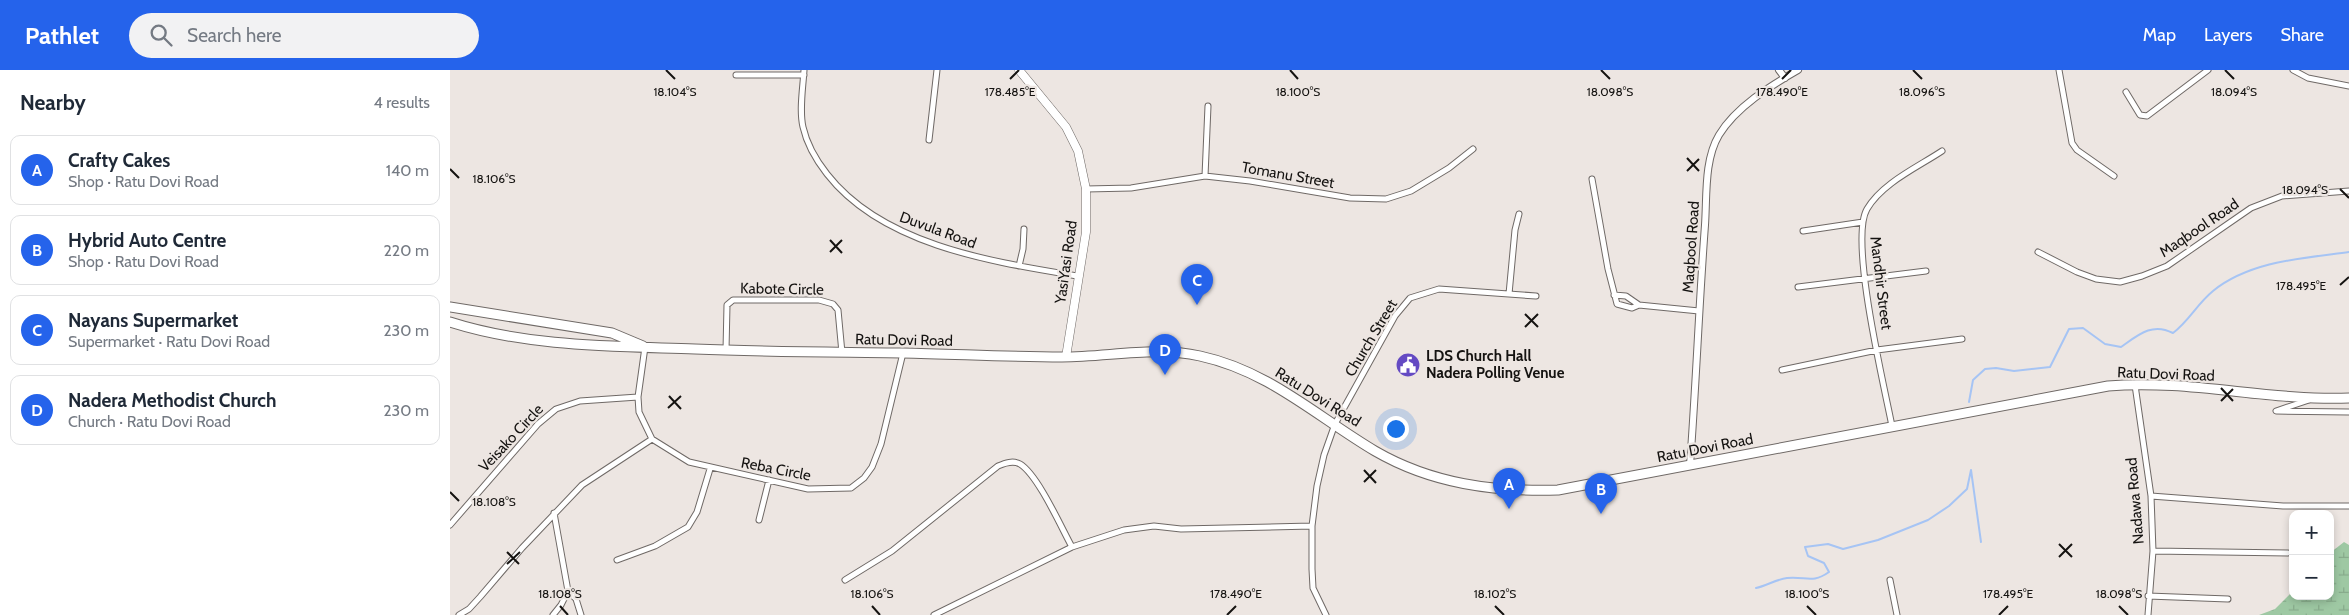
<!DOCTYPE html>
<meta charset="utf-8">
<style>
:root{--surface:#fff;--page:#f2f2f3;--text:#1f2937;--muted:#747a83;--line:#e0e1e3;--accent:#2563eb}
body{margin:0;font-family:Cabin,sans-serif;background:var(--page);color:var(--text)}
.controls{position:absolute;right:15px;bottom:15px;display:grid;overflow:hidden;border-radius:10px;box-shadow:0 2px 8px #0003}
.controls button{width:45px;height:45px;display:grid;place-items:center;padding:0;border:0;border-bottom:1px solid var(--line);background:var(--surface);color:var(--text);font:25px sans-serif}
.you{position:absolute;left:945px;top:358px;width:18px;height:18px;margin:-12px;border:4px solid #fff;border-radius:50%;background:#1a73e8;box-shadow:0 0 0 8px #1a73e833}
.badge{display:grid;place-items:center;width:32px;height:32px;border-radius:50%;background:var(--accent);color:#fff;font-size:16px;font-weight:700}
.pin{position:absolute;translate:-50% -41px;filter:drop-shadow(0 1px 2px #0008)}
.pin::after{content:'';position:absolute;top:26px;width:18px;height:15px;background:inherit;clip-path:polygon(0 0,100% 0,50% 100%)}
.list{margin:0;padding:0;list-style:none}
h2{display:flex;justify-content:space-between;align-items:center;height:65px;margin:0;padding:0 20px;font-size:21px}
h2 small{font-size:16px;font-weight:400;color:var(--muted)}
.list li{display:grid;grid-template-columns:32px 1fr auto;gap:15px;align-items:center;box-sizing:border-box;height:70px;margin:0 10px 10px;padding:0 10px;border:1px solid var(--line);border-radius:10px}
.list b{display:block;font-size:19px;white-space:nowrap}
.list p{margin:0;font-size:16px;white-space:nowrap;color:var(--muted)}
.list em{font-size:16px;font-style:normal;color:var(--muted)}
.icon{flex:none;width:28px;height:28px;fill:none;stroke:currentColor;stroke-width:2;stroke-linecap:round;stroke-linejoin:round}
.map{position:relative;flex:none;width:1899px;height:545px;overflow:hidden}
header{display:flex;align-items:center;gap:30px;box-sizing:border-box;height:70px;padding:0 25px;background:var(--accent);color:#fff}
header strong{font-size:24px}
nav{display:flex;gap:28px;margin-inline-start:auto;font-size:18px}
.search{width:350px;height:45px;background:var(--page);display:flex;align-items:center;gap:12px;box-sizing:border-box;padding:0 18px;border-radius:28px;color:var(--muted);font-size:19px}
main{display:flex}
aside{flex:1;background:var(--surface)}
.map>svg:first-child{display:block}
.wetland{fill:url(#wetland-marsh)}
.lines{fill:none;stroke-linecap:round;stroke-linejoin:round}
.stream{stroke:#a6c4f4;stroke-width:2}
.minor-casing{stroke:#6f6966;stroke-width:7}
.tertiary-casing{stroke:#6f6966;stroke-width:8}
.secondary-casing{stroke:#6f6966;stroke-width:9}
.primary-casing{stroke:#6f6966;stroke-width:11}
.minor{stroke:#fff;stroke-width:5}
.tertiary{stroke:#fff;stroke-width:6}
.secondary{stroke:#fff;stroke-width:8}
.primary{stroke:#fff;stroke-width:9}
.ticks{fill:none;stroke:#151311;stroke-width:2}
.labels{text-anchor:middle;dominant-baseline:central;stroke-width:4.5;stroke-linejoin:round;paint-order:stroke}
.street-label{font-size:15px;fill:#151311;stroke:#ede6e2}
.poi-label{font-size:15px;font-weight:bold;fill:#151311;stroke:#ede6e2;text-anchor:start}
.ticks-label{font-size:12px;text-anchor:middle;fill:#151311;stroke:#ede6e2;stroke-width:4.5;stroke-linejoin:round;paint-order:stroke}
</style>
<header>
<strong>Pathlet</strong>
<div class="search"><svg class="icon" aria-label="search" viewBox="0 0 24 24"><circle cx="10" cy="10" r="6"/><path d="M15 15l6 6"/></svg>Search here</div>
<nav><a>Map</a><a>Layers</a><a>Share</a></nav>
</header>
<main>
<aside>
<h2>Nearby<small>4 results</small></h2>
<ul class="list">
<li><span class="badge">A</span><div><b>Crafty Cakes</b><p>Shop · Ratu Dovi Road</p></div><em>140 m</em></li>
<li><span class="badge">B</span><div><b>Hybrid Auto Centre</b><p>Shop · Ratu Dovi Road</p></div><em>220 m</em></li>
<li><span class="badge">C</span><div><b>Nayans Supermarket</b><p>Supermarket · Ratu Dovi Road</p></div><em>230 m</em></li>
<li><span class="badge">D</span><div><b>Nadera Methodist Church</b><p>Church · Ratu Dovi Road</p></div><em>230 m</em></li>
</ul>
</aside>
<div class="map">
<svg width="1899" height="545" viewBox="0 0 1899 545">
<defs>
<pattern id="wetland-marsh" width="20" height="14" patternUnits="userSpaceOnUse" patternTransform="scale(1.25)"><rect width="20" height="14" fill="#9ec8a3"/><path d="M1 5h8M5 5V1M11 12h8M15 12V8" fill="none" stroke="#87ab8b"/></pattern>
</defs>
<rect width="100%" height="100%" fill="#ede6e2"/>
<path class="wetland" d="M 1894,472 L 1899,475 L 1899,545 L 1809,545 L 1825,539 L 1843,521 L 1843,526 L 1880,526 L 1880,483 Z"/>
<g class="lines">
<path class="stream" d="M 1519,332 L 1523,310 L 1535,299 L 1546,298 L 1564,301 L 1600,297 L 1619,259 L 1633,258 L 1655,274 L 1671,277 C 1688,265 1702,252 1723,263 C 1739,251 1747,234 1763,221 C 1800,191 1854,188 1899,182
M 1306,518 C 1316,516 1327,509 1337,508 C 1356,506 1362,514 1379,502 L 1374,493 L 1358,486 L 1355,477 L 1378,474 L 1393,479 L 1428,470 L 1478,450 L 1499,436 L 1517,419 L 1521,400 L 1531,472"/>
<defs>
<path id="minor" d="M 354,0 C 353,18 349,40 353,57 C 357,75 366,90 377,104 C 433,176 544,192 628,206
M 1609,0 L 1622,73 L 1627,80 L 1664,106
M 1843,0 L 1858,8 L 1899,16
M 286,5 L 354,5
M 1676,22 L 1690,45 L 1697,46 L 1758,0
M 479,70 L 487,0
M 755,106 L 758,36
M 1142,109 L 1158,199 L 1167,234 L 1182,238 L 1189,235 L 1249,241
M 636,119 L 681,118 L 755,106 L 800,111 L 900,128 L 936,129 L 961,121 L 999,98 L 1023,79
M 1353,161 L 1413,152
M 1588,182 L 1627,202 L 1646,209 L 1670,212 L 1692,206 L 1717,196 L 1801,138 L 1832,126 L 1899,121
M 569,196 L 573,179 L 574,159
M 1348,217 L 1476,201
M 1059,224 L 1065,160 L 1069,144
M 1164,225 L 1176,226 L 1189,235
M 195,277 L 188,327 L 189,342 L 202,369 L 239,392 L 358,419 L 401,418 L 414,408 L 422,397 L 431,374 L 453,283
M 276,280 L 277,235 L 283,230 L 369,230 L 383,234 L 388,240 L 392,283
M 1332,300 L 1427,280 L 1512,269
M 1685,315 L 1701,426 L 1703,481 L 1698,545
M 1859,330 L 1826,341 L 1899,342
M 1442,356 C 1434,315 1399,170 1417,139 C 1432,113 1468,97 1492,81
M 1701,426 L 1833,436 L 1899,436
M 309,450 L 319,410
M 0,455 L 88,354 L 106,339 L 130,331 L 188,327
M 1703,481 L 1838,483
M 167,490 L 205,476 L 238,457 L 247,442 L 260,399
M 395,510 L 442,481 L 548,396 C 555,393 563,390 570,394 C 588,405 611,457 622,477
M 1440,510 L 1447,545
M 118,521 L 126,529 L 131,545
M 1698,526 L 1778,529
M 9,545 L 19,539 L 30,527 L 72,478 L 132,415 L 202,369
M 103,545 L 111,535 L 118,521 L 104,443
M 484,545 L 622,477 L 674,460 L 704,456 L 731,459 L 862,456
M 876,545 L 863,518 L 862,499 L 862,456 L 867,416 L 874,385 L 885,354 L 945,246 L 960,228 L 989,219 L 1086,226"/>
<path id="tertiary" d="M 1329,0 L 1335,8
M 1240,395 C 1246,315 1249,235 1255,155 C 1257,126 1254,90 1269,65 C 1286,37 1320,16 1348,0"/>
<path id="secondary" d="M 569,0 L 616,57 L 628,81 L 636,119 L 636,162 L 616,287"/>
<path id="primary" d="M 0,237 L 162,263 L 193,276
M 0,252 C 78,277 164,276 245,279 C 314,282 383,282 452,283 C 505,284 559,287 612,287 C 659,287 704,276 750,286 C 819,301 866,346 925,381 C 982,414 1044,422 1108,420 L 1658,316 C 1738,309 1818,331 1899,328"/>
</defs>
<use href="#minor" class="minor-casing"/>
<use href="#tertiary" class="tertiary-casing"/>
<use href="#secondary" class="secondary-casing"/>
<use href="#primary" class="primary-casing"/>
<use href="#minor" class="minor"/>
<use href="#tertiary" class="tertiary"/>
<use href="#secondary" class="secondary"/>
<use href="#primary" class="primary"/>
</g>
<path class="ticks" d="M 216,0 L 225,9M 840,0 L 848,9M 1151,0 L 1160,9M 1463,0 L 1472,9M 1775,0 L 1784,9M 560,9 L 569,0M 1332,9 L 1341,0M 1237,88 L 1249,101M 0,99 L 9,108M 1237,101 L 1249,89M 1890,119 L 1899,128M 380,170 L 392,183M 380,182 L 392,170M 1890,215 L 1899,207M 1075,244 L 1088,257M 1075,257 L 1088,244M 1771,318 L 1783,331M 219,326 L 231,339M 1771,331 L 1783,319M 218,338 L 231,326M 914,400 L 926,413M 914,412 L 926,400M 0,422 L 9,431M 1609,474 L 1622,487M 57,482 L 69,494M 1609,487 L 1622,474M 57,494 L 70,482M 110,536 L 118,545M 422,536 L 430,545M 1045,536 L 1054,545M 1357,536 L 1366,545M 1669,536 L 1678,545M 777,545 L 786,536M 1549,545 L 1558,536"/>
<defs>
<symbol id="civic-disc" viewBox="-11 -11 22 22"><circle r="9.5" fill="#644ac3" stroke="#ede6e2"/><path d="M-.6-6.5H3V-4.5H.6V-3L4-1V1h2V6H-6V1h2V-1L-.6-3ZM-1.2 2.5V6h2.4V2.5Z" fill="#fff"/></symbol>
</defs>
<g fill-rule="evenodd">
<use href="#civic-disc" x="944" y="281" width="28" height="28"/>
</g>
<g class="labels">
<g class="street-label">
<text transform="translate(838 105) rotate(10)">Tomanu Street</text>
<text transform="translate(1749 158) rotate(-34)">Maqbool Road</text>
<text transform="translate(488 160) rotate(20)">Duvula Road</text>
<text transform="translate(1241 177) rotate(-86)">Maqbool Road</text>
<text transform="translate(616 192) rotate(-82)">YasiYasi Road</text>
<text transform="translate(1431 213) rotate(83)">Mandhir Street</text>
<text transform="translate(332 219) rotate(1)">Kabote Circle</text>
<text transform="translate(921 268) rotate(-59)">Church Street</text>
<text transform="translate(454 270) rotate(1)">Ratu Dovi Road</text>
<text transform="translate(1716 304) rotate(2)">Ratu Dovi Road</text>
<text transform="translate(868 327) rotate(32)">Ratu Dovi Road</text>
<text transform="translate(61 368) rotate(-47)">Veisako Circle</text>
<text transform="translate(1255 378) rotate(-11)">Ratu Dovi Road</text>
<text transform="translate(326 399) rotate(11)">Reba Circle</text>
<text transform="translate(1685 431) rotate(-95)">Nadawa Road</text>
</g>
<g class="poi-label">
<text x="976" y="286">LDS Church Hall<tspan x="976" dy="17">Nadera Polling Venue</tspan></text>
</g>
</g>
<g class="ticks-label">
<text x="560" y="26">178.485°E</text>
<text x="1332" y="26">178.490°E</text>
<text x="1472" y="26">18.096°S</text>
<text x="225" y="26">18.104°S</text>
<text x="848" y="26">18.100°S</text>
<text x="1160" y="26">18.098°S</text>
<text x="1784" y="26">18.094°S</text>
<text x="44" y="113">18.106°S</text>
<text x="1855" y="124">18.094°S</text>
<text x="1851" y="220">178.495°E</text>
<text x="44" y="436">18.108°S</text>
<text x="110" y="528">18.108°S</text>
<text x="422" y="528">18.106°S</text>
<text x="1045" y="528">18.102°S</text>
<text x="1357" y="528">18.100°S</text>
<text x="1669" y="528">18.098°S</text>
<text x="786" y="528">178.490°E</text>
<text x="1558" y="528">178.495°E</text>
</g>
</svg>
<div class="controls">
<button>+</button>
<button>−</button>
</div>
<div class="you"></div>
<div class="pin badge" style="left:1059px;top:439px">A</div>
<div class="pin badge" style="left:1151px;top:444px">B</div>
<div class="pin badge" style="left:747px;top:235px">C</div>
<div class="pin badge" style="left:715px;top:305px">D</div>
</div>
</main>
